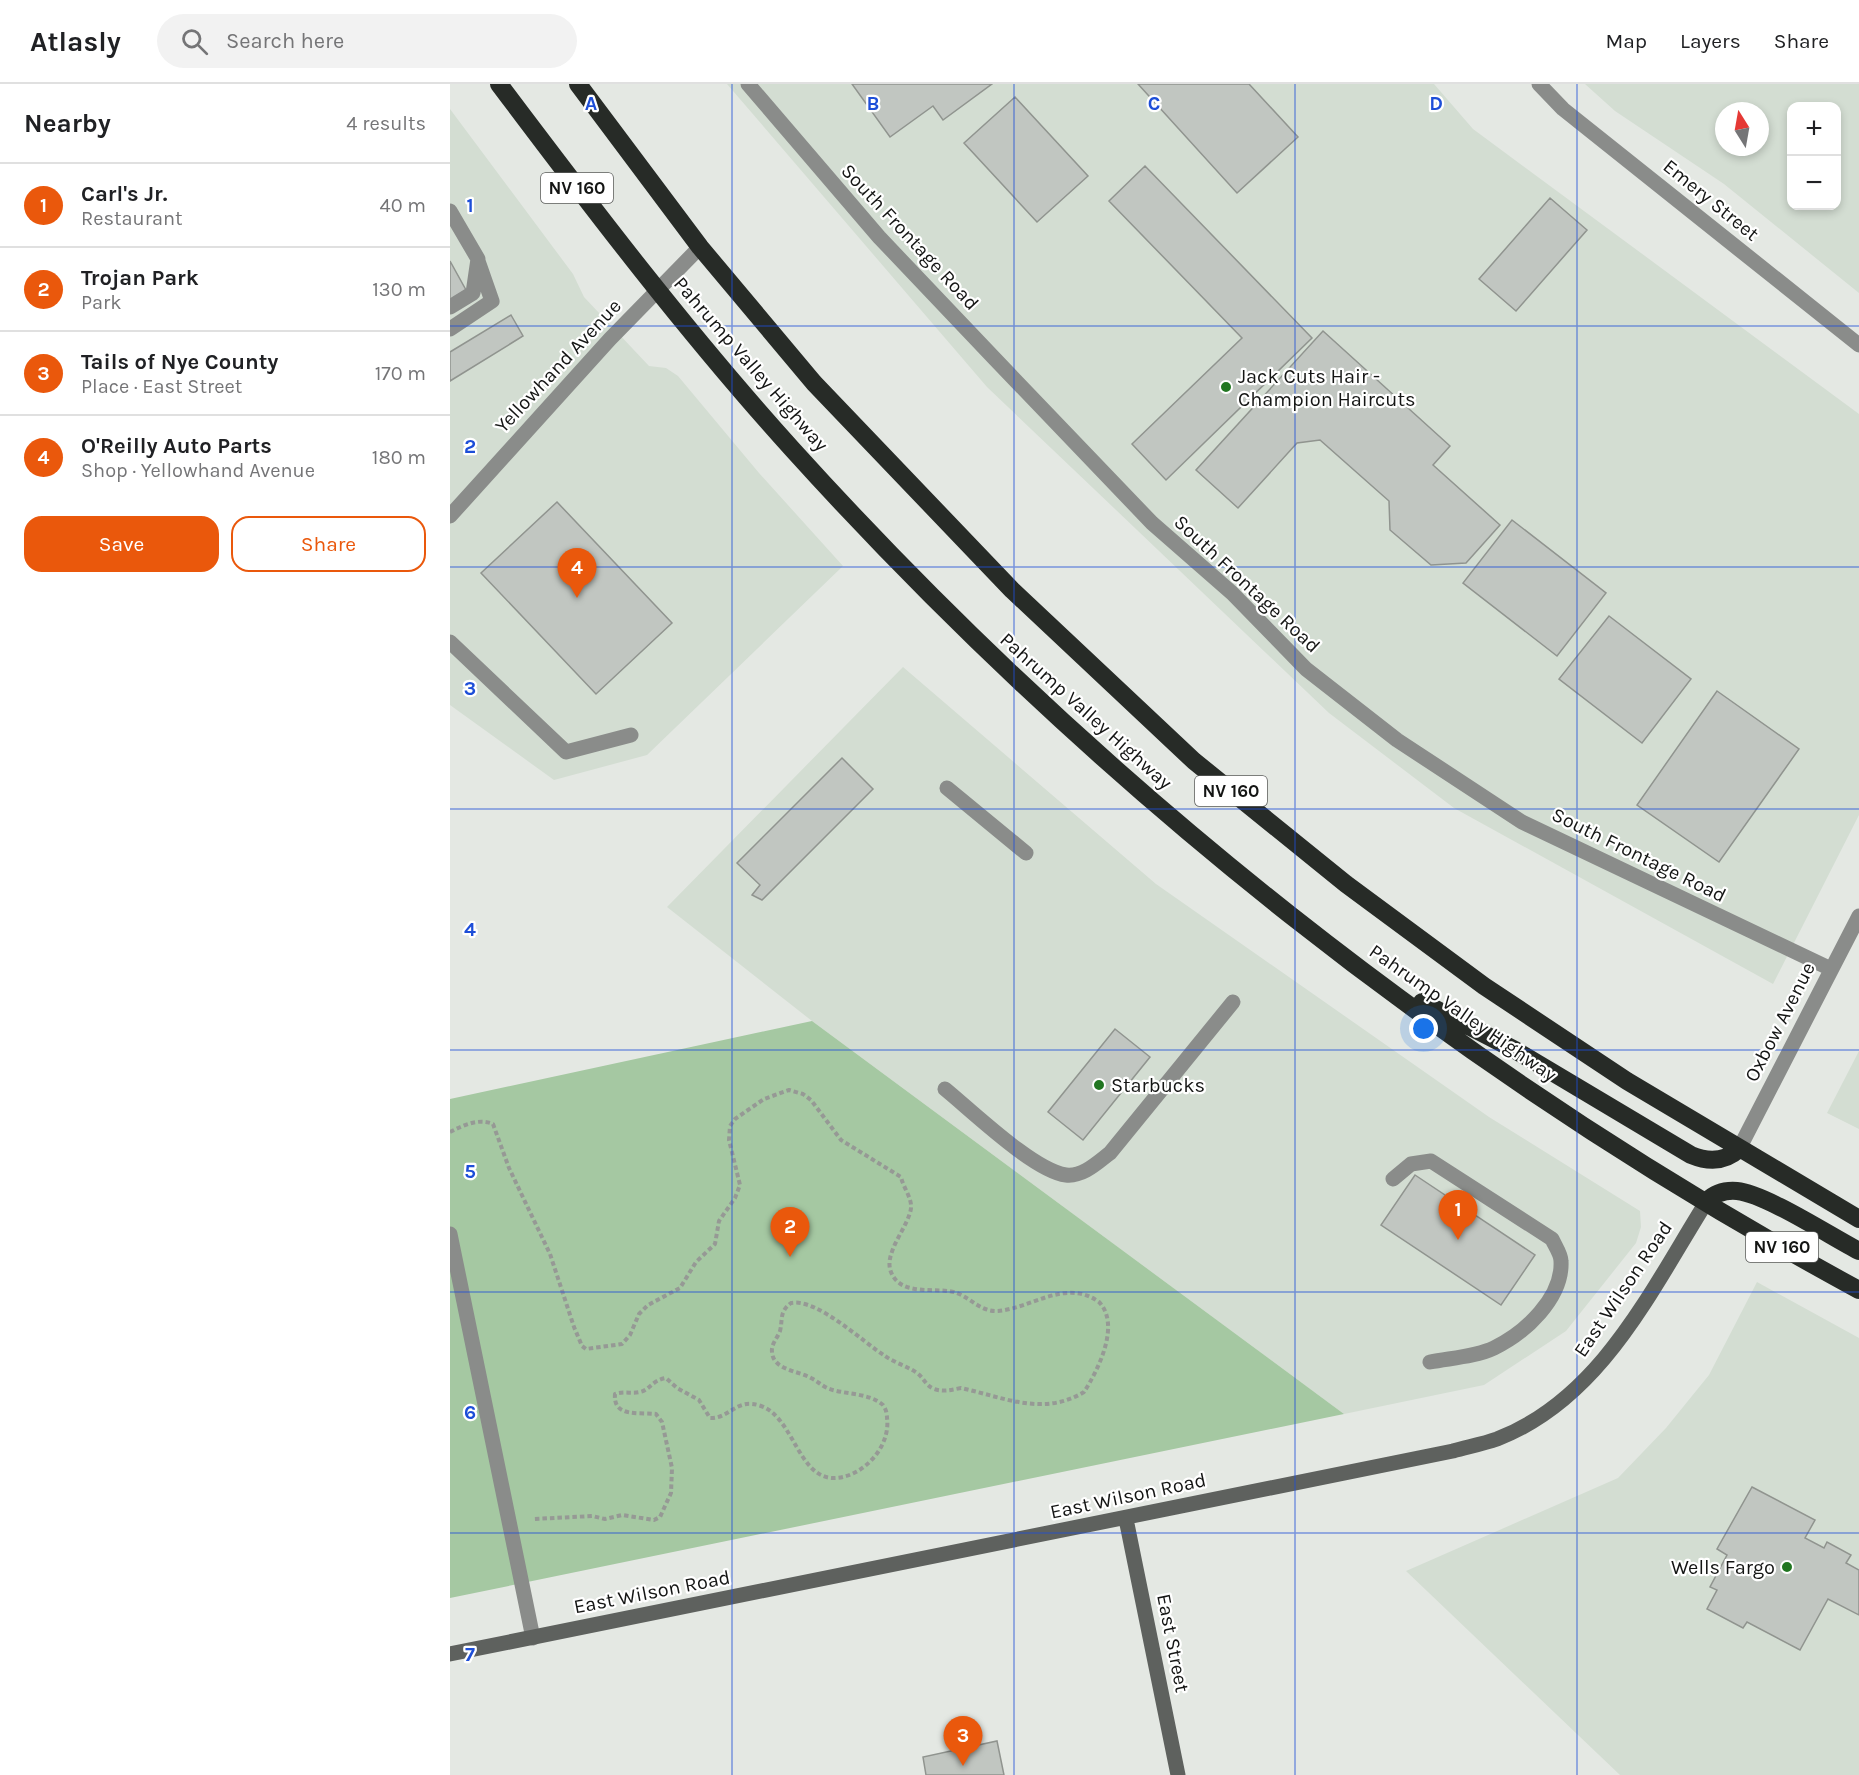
<!DOCTYPE html>
<meta charset="utf-8">
<style>
:root{--surface:#fff;--page:#f2f2f2;--text:#202124;--muted:#757577;--line:#e0e0e0;--accent:#ea580c}
body{margin:0;font-family:Karla,sans-serif;background:var(--page);color:var(--text)}
.controls{position:absolute;right:18px;top:18px;display:grid;overflow:hidden;border-radius:12px;box-shadow:0 3px 9px #0003}
.controls button{width:54px;height:54px;display:grid;place-items:center;padding:0;border:0;border-bottom:2px solid var(--line);background:var(--surface);color:var(--text);font:30px sans-serif}
.compass{position:absolute;left:1265px;top:18px;width:54px;height:54px;border-radius:50%;background:var(--surface);box-shadow:0 3px 9px #0003;rotate:349deg}
.you{position:absolute;left:974px;top:945px;width:21px;height:21px;margin:-15px;border:4px solid #fff;border-radius:50%;background:#1a73e8;box-shadow:0 0 0 9px #1a73e833}
.badge{display:grid;place-items:center;width:39px;height:39px;border-radius:50%;background:var(--accent);color:#fff;font-size:20px;font-weight:700}
.pin{position:absolute;translate:-50% -50px;filter:drop-shadow(0 2px 3px #0008)}
.pin::after{content:'';position:absolute;top:32px;width:21px;height:18px;background:inherit;clip-path:polygon(0 0,100% 0,50% 100%)}
.list{margin:0;padding:0;list-style:none}
h2{display:flex;justify-content:space-between;align-items:center;height:78px;margin:0;padding:0 24px;font-size:26px}
h2 small{font-size:20px;font-weight:400;color:var(--muted)}
.list li{display:grid;grid-template-columns:39px 1fr auto;gap:18px;align-items:center;box-sizing:border-box;height:84px;padding:0 24px;border-top:2px solid var(--line)}
.list b{display:block;font-size:22px;white-space:nowrap}
.list p{margin:0;font-size:20px;white-space:nowrap;color:var(--muted)}
.list em{font-size:20px;font-style:normal;color:var(--muted)}
.actions{display:flex;gap:12px;padding:18px 24px}
.actions a{flex:1;padding:14px 0;border:2px solid var(--accent);border-radius:18px;text-align:center;font-size:21px;color:var(--accent)}
.actions .main{background:var(--accent);color:#fff}
.icon{flex:none;width:33px;height:33px;fill:none;stroke:currentColor;stroke-width:2;stroke-linecap:round;stroke-linejoin:round}
.map{position:relative;flex:none;width:1409px;height:1691px;overflow:hidden}
header{display:flex;align-items:center;gap:36px;box-sizing:border-box;height:84px;padding:0 30px;background:var(--surface);border-bottom:2px solid var(--line)}
header strong{font-size:28px}
nav{display:flex;gap:33px;margin-inline-start:auto;font-size:21px}
.search{width:420px;height:54px;background:var(--page);display:flex;align-items:center;gap:15px;box-sizing:border-box;padding:0 21px;border-radius:33px;color:var(--muted);font-size:22px}
main{display:flex}
aside{flex:1;background:var(--surface)}
.map>svg:first-child{display:block}
.built{fill:#d3ddd2;fill-rule:evenodd}
.green{fill:#a5c8a2}
.building{fill:#c1c6c1;stroke:#90948f;stroke-width:1.5}
.lines{fill:none;stroke-linecap:round;stroke-linejoin:round}
.path{stroke:#969995;stroke-width:4;stroke-dasharray:4.5 3;stroke-linecap:butt}
.lane{stroke:#8a8c8a;stroke-width:15}
.street{stroke:#8a8c8a;stroke-width:15}
.secondary{stroke:#5e615e;stroke-width:15}
.highway{stroke:#272b27;stroke-width:18}
.grid{fill:none;stroke:#1d4ed8;stroke-width:1.5;stroke-opacity:0.55}
.poi-dot{fill:#217621;stroke:#fff;stroke-width:2}
.labels{text-anchor:middle;dominant-baseline:central;stroke-width:4.5;stroke-linejoin:round;paint-order:stroke}
.shield{fill:#fff;stroke:#5a5b5a;stroke-width:1.5}
.shield-label{font-size:18px;font-weight:bold;fill:#141514}
.street-label{font-size:20px;fill:#141514;stroke:#fff}
.poi-label{font-size:20px;fill:#141514;stroke:#fff;text-anchor:start}
.grid-label{font-size:20px;text-anchor:middle;font-weight:bold;fill:#1d4ed8;stroke:#fff;stroke-width:4.5;stroke-linejoin:round;paint-order:stroke}
</style>
<header>
<strong>Atlasly</strong>
<div class="search"><svg class="icon" aria-label="search" viewBox="0 0 24 24"><circle cx="10" cy="10" r="6"/><path d="M15 15l6 6"/></svg>Search here</div>
<nav><a>Map</a><a>Layers</a><a>Share</a></nav>
</header>
<main>
<aside>
<h2>Nearby<small>4 results</small></h2>
<ul class="list">
<li><span class="badge">1</span><div><b>Carl's Jr.</b><p>Restaurant</p></div><em>40 m</em></li>
<li><span class="badge">2</span><div><b>Trojan Park</b><p>Park</p></div><em>130 m</em></li>
<li><span class="badge">3</span><div><b>Tails of Nye County</b><p>Place · East Street</p></div><em>170 m</em></li>
<li><span class="badge">4</span><div><b>O'Reilly Auto Parts</b><p>Shop · Yellowhand Avenue</p></div><em>180 m</em></li>
</ul>
<div class="actions"><a class="main">Save</a><a>Share</a></div>
</aside>
<div class="map">
<svg width="1409" height="1691" viewBox="0 0 1409 1691">
<rect width="100%" height="100%" fill="#e4e8e3"/>
<path class="built" d="M 277,0 L 984,0 L 1023,45 L 1409,330 L 1409,731 L 1323,900 L 1004,724 L 879,629 L 537,303 Z
M 1135,0 L 1409,0 L 1409,209 L 1274,100 L 1165,27 ZM 1386,22 L 1386,122 L 1342,122 L 1342,22 ZM 1274,27 L 1310,27 L 1310,63 L 1274,63 Z
M 0,25 L 123,190 L 134,213 L 199,282 L 216,284 L 228,292 L 309,389 L 393,482 L 197,671 L 104,696 L 0,621 Z
M 453,583 L 706,800 L 1039,1033 L 1190,1127 L 1191,1143 L 1186,1159 L 1116,1247 L 1034,1301 L 894,1330 L 362,937 L 217,823 Z
M 1409,967 L 1409,1045 L 1377,1029 Z
M 1307,1198 L 1409,1254 L 1409,1691 L 1170,1691 L 956,1487 L 1168,1394 L 1216,1344 L 1259,1291 Z"/>
<path class="green" d="M 362,937 L 894,1330 L 0,1514 L 0,1015 Z"/>
<path class="building" d="M 402,0 L 542,0 L 493,36 L 483,22 L 440,53 Z
M 688,0 L 799,0 L 848,53 L 787,109 Z
M 565,13 L 638,92 L 587,138 L 514,59 Z
M 695,82 L 862,254 L 716,396 L 682,360 L 792,254 L 659,117 Z
M 1100,114 L 1137,146 L 1066,227 L 1029,195 Z
M 0,177 L 16,206 L 0,216 Z
M 61,231 L 73,252 L 0,297 L 0,268 Z
M 873,247 L 1000,362 L 983,381 L 1050,441 L 1016,479 L 981,481 L 940,446 L 939,417 L 870,356 L 847,359 L 788,424 L 746,386 Z
M 107,418 L 222,539 L 146,610 L 31,489 Z
M 1062,436 L 1156,509 L 1107,572 L 1013,499 Z
M 1159,532 L 1241,595 L 1192,659 L 1109,595 Z
M 1267,607 L 1349,665 L 1269,778 L 1187,721 Z
M 392,674 L 423,705 L 312,816 L 302,811 L 310,801 L 287,779 Z
M 665,945 L 700,973 L 633,1056 L 598,1028 Z
M 965,1091 L 1085,1171 L 1051,1221 L 931,1141 Z
M 1302,1403 L 1365,1436 L 1355,1454 L 1374,1464 L 1377,1458 L 1401,1471 L 1396,1479 L 1409,1486 L 1409,1531 L 1378,1515 L 1350,1566 L 1297,1538 L 1293,1544 L 1257,1525 L 1267,1506 L 1260,1503 L 1277,1471 L 1267,1465 Z
M 547,1657 L 554,1691 L 476,1691 L 473,1673 Z"/>
<g class="lines">
<path class="path" d="M 0,1048 C 14,1041 28,1034 43,1040 L 59,1084 L 100,1170 L 124,1243 L 132,1262 L 136,1265 L 172,1260 L 180,1251 L 189,1230 L 198,1221 L 230,1204 L 246,1178 L 265,1160 L 269,1137 L 285,1114 L 290,1101 L 279,1056 L 280,1042 L 285,1035 L 314,1015 L 339,1006 L 353,1010 L 361,1016 L 391,1056 L 451,1093 C 453,1103 462,1114 461,1124 C 459,1142 433,1169 441,1188 C 451,1214 488,1202 507,1209 C 522,1215 531,1228 548,1227 C 582,1224 616,1194 649,1218 C 671,1241 648,1286 634,1308 C 593,1333 553,1313 511,1304 C 501,1306 493,1308 484,1305 C 475,1301 474,1294 467,1289 C 457,1282 445,1279 435,1272 C 413,1258 367,1214 341,1219 C 329,1228 333,1235 330,1247 C 327,1255 321,1260 322,1268 C 323,1286 349,1287 361,1294 C 367,1297 371,1301 377,1304 C 394,1311 418,1308 433,1321 C 436,1325 437,1330 437,1334 C 441,1363 412,1395 382,1394 C 348,1392 343,1333 311,1322 C 286,1313 280,1335 260,1334 L 249,1316 L 227,1304 L 216,1294 C 202,1296 200,1306 190,1308 C 182,1310 174,1307 165,1310 C 163,1334 189,1328 206,1330 L 212,1338 L 222,1384 L 221,1409 L 210,1433 L 204,1436 L 172,1431 L 155,1435 L 142,1432 L 84,1435"/>
<path class="lane" d="M 0,127 L 28,175 L 23,209 L 0,223
M 0,245 L 42,217 L 28,177
M 0,558 L 116,668 L 181,651
M 497,704 L 576,769
M 495,1005 C 522,1027 584,1087 616,1091 C 633,1093 648,1078 660,1069 L 783,918
M 943,1095 L 961,1080 L 981,1077 L 1102,1155 C 1105,1162 1111,1170 1111,1177 C 1113,1214 1075,1249 1044,1264 C 1025,1273 1000,1274 980,1278
M 0,1150 L 83,1554"/>
<path class="street" d="M 298,0 L 429,153 L 544,274 L 702,439 L 782,509 L 856,585 L 947,656 L 1072,738 L 1381,885
M 1089,0 L 1113,25 L 1409,261
M 0,432 L 160,255 L 250,163
M 1289,1065 L 1409,832"/>
<path class="secondary" d="M 676,1435 L 728,1691
M 0,1570 L 1003,1367 C 1017,1363 1033,1360 1047,1355 C 1151,1315 1201,1206 1257,1117"/>
<path class="highway" d="M 49,0 C 143,125 238,250 343,366 C 648,703 1010,990 1409,1206
M 128,0 L 250,163 L 364,299 L 562,506 L 744,677 L 896,800 L 1034,902 L 1177,997 L 1409,1135
M 972,918 L 1065,966 L 1241,1071 C 1258,1078 1275,1078 1289,1065
M 1257,1117 C 1265,1109 1275,1106 1287,1107 C 1316,1110 1380,1152 1409,1167"/>
</g>
<path class="grid" d="M 282,0 L 282,1691M 564,0 L 564,1691M 845,0 L 845,1691M 1127,0 L 1127,1691M 0,242 L 1409,242M 0,483 L 1409,483M 0,725 L 1409,725M 0,966 L 1409,966M 0,1208 L 1409,1208M 0,1449 L 1409,1449"/>
<g class="poi-dot">
<circle cx="776" cy="303" r="6"/>
<circle cx="649" cy="1001" r="6"/>
<circle cx="1337" cy="1483" r="6"/>
</g>
<g class="labels">
<g class="shield">
<rect x="91" y="89" width="72" height="30" rx="4.5"/>
<rect x="745" y="692" width="72" height="30" rx="4.5"/>
<rect x="1296" y="1148" width="72" height="30" rx="4.5"/>
</g>
<g class="shield-label">
<text x="127" y="104">NV 160</text>
<text x="781" y="707">NV 160</text>
<text x="1332" y="1163">NV 160</text>
</g>
<g class="street-label">
<text transform="translate(1261 116) rotate(39)">Emery Street</text>
<text transform="translate(460 153) rotate(47)">South Frontage Road</text>
<text transform="translate(301 280) rotate(49)">Pahrump Valley Highway</text>
<text transform="translate(108 282) rotate(-47)">Yellowhand Avenue</text>
<text transform="translate(797 500) rotate(43)">South Frontage Road</text>
<text transform="translate(636 627) rotate(42)">Pahrump Valley Highway</text>
<text transform="translate(1189 771) rotate(26)">South Frontage Road</text>
<text transform="translate(1013 929) rotate(35)">Pahrump Valley Highway</text>
<text transform="translate(1330 938) rotate(-63)">Oxbow Avenue</text>
<text transform="translate(1173 1205) rotate(-56)">East Wilson Road</text>
<text transform="translate(678 1412) rotate(-12)">East Wilson Road</text>
<text transform="translate(202 1508) rotate(-11)">East Wilson Road</text>
<text transform="translate(723 1559) rotate(79)">East Street</text>
</g>
<g class="poi-label">
<text x="788" y="292">Jack Cuts Hair -<tspan x="788" dy="23">Champion Haircuts</tspan></text>
<text x="661" y="1001">Starbucks</text>
<text x="1325" y="1483" text-anchor="end">Wells Fargo</text>
</g>
</g>
<g class="grid-label">
<text x="141" y="26">A</text>
<text x="423" y="26">B</text>
<text x="704" y="26">C</text>
<text x="986" y="26">D</text>
<text x="20" y="128">1</text>
<text x="20" y="369">2</text>
<text x="20" y="611">3</text>
<text x="20" y="852">4</text>
<text x="20" y="1094">5</text>
<text x="20" y="1335">6</text>
<text x="20" y="1577">7</text>
</g>
</svg>
<div class="controls">
<button>+</button>
<button>−</button>
</div>
<svg class="compass" viewBox="-18 -18 36 36"><path d="M0-13l5 13h-10z" fill="#e53935"/><path d="M0 13l5-13h-10z" fill="#757577"/></svg>
<div class="you"></div>
<div class="pin badge" style="left:1008px;top:1156px">1</div>
<div class="pin badge" style="left:340px;top:1173px">2</div>
<div class="pin badge" style="left:513px;top:1682px">3</div>
<div class="pin badge" style="left:127px;top:514px">4</div>
</div>
</main>
